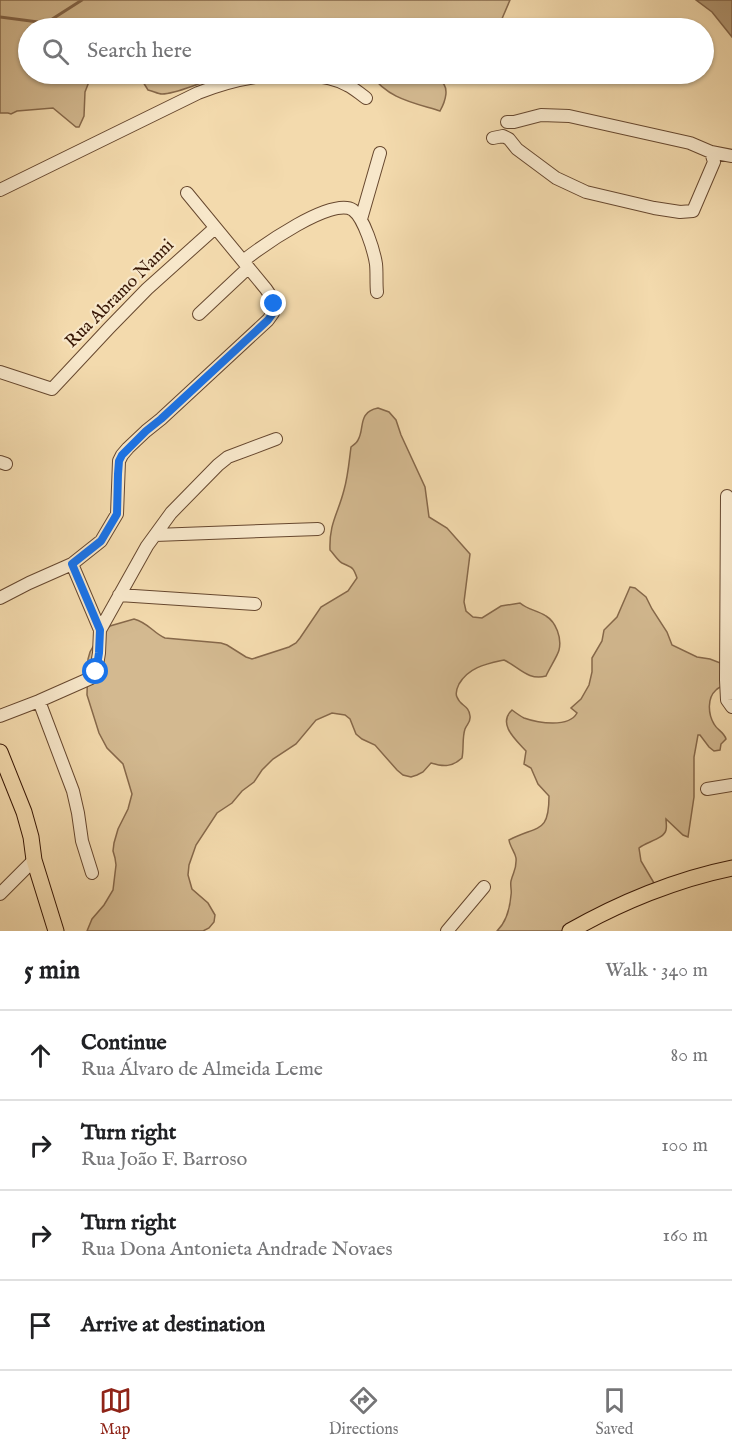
<!DOCTYPE html>
<meta charset="utf-8">
<style>
:root{--surface:#fff;--page:#f6f6f6;--text:#202124;--muted:#757577;--line:#e0e0e0;--accent:#8f2418}
body{margin:0;font-family:"IM FELL English",serif;background:var(--page);color:var(--text)}
.stop{position:absolute;width:18px;height:18px;margin:-14px;border:4px solid #1a73e8;border-radius:50%;background:#fff}
.stop.end{background:#1a73e8;border-color:#fff;box-shadow:0 2px 6px #0008}
.list{margin:0;padding:0;list-style:none}
h2{display:flex;justify-content:space-between;align-items:center;height:78px;margin:0;padding:0 24px;font-size:26px}
h2 small{font-size:20px;font-weight:400;color:var(--muted)}
.list li{display:grid;grid-template-columns:39px 1fr auto;gap:18px;align-items:center;box-sizing:border-box;height:90px;padding:0 24px;border-top:2px solid var(--line)}
.list b{display:block;font-size:22px;white-space:nowrap}
.list p{margin:0;font-size:20px;white-space:nowrap;color:var(--muted)}
.list em{font-size:20px;font-style:normal;color:var(--muted)}
.icon{flex:none;width:33px;height:33px;fill:none;stroke:currentColor;stroke-width:2;stroke-linecap:round;stroke-linejoin:round}
.map{position:relative;flex:none;width:732px;height:931px;overflow:hidden}
.search{position:absolute;background:var(--surface);box-shadow:0 2px 4px #0004;left:18px;right:18px;top:18px;height:66px;display:flex;align-items:center;gap:15px;box-sizing:border-box;padding:0 21px;border-radius:33px;color:var(--muted);font-size:22px}
.sheet{height:438px;background:var(--surface)}
nav{display:flex;justify-content:space-around;align-items:center;box-sizing:border-box;height:84px;border-top:2px solid var(--line);background:var(--surface);font-size:16px;color:var(--muted)}
nav a{display:grid;justify-items:center;gap:3px}
nav .on{color:var(--accent)}
.map>svg:first-child{display:block}
.green{fill:#d3b990;stroke:#86684a;stroke-width:1.5}
.water{fill:#b39874;stroke:#826448;stroke-width:1.5}
.lines{fill:none;stroke-linecap:round;stroke-linejoin:round}
.stream{stroke:#826448;stroke-width:3}
.minor-casing{stroke:#67482f;stroke-width:14}
.major-casing{stroke:#381705;stroke-width:17}
.minor{stroke:#f7e7ca;stroke-width:12}
.major{stroke:#f3daad;stroke-width:15}
.route{stroke:#1a73e8;stroke-width:8}
.labels{text-anchor:middle;dominant-baseline:central;stroke-width:4.5;stroke-linejoin:round;paint-order:stroke}
.street-label{font-size:18px;fill:#381705;stroke:#f7e7ca}
</style>
<div class="map">
<svg width="732" height="931" viewBox="0 0 732 931">
<rect width="100%" height="100%" fill="#f3daad"/>
<filter id="stains"><feTurbulence type="fractalNoise" baseFrequency=".00333" numOctaves="4"/><feColorMatrix values="0 0 0 0 .2 0 0 0 0 .09 0 0 0 0 .02 0 0 0 .5 -.17"/></filter>
<radialGradient id="worn" r=".72"><stop offset=".6" stop-color="#630" stop-opacity="0"/><stop offset="1" stop-color="#630" stop-opacity=".3"/></radialGradient>
<path class="green" d="M 0,0 L 510,0 L 498,28 L 28,28 L 28,74 L 92,74 L 85,92 L 84,116 L 79,127 L 76,127 L 53,108 L 17,111 L 11,114 L 8,113 L 0,113 Z
M 138,74 L 221,74 C 210,80 175,94 162,94 C 158,94 153,91 148,90 Z
M 370,74 L 424,74 L 425,77 C 429,78 435,79 439,80 C 451,86 445,102 440,111 C 411,102 389,99 370,74 Z
M 378,408 L 389,412 L 396,420 L 401,435 L 425,487 L 429,517 L 447,528 L 470,554 L 464,602 L 466,611 L 473,617 L 482,618 L 501,606 L 520,603 C 528,610 537,610 546,616 C 556,622 562,638 559,650 C 558,655 549,669 546,676 C 528,681 519,667 504,660 C 486,664 469,667 459,684 C 457,688 455,693 457,697 C 460,706 469,705 470,716 C 471,722 467,724 465,729 C 462,738 464,748 462,758 C 452,767 444,767 431,763 L 423,772 L 417,775 L 411,777 L 403,775 L 397,770 L 375,745 L 362,739 L 356,734 L 350,719 L 345,715 L 332,713 L 316,720 L 296,744 L 273,759 L 262,770 L 254,782 L 242,791 L 232,803 L 217,813 L 196,845 L 189,865 L 188,875 L 192,889 L 208,903 L 215,915 L 214,922 L 209,928 L 203,931 L 87,931 L 92,919 L 104,905 L 113,890 L 116,865 L 115,858 L 113,851 L 114,843 L 118,829 L 128,809 L 132,794 L 123,764 L 107,748 L 99,733 L 87,695 L 88,659 L 90,652 L 98,638 L 110,626 L 134,619 C 149,623 153,633 165,638 L 221,643 L 227,645 L 246,657 L 252,659 L 289,647 L 296,643 L 300,638 L 321,607 L 348,591 L 357,578 C 353,566 352,568 342,563 C 337,560 334,554 330,550 C 329,523 338,514 344,490 C 348,476 349,462 351,447 C 353,445 357,443 358,440 C 365,429 357,412 378,408 Z
M 630,587 L 635,588 L 646,597 L 652,609 L 667,632 L 672,645 L 697,657 L 710,659 L 723,664 L 728,682 C 725,685 719,687 716,690 C 707,698 708,714 714,724 C 717,730 724,732 726,739 L 721,744 L 720,750 L 714,751 L 709,747 L 700,735 L 698,735 L 694,757 L 694,797 L 688,837 L 683,835 L 666,819 C 666,823 667,826 666,830 C 664,839 646,842 639,848 L 641,861 L 654,883 L 651,887 L 561,931 L 497,931 C 506,922 510,908 511,895 C 512,891 510,886 511,881 C 513,872 517,869 516,858 C 515,852 510,847 509,840 C 538,825 549,834 549,796 L 538,784 L 531,768 L 524,764 L 526,751 C 516,740 497,724 512,710 C 516,713 520,716 524,718 C 538,723 569,728 577,713 L 571,708 L 581,699 L 589,685 L 592,672 L 592,658 L 602,641 L 604,630 L 617,617 Z"/>
<path class="water" d="M 696,0 L 732,0 L 732,37 L 712,12 Z"/>
<g class="lines">
<path class="stream" d="M 0,17 L 46,23 L 82,0"/>
<defs>
<path id="minor" d="M 507,122 L 514,122 L 541,115 L 569,116 L 690,143 L 711,152 L 732,156
M 493,138 L 503,136 L 509,139 L 517,149 L 556,178 L 586,192 L 654,208 L 680,212 L 693,211 L 714,162 L 711,152
M 0,190 L 198,93 C 233,79 268,72 307,75 C 320,76 335,78 347,85 C 354,88 360,94 366,98
M 361,219 L 380,153
M 243,261 C 261,247 332,196 353,210 C 364,218 374,251 376,264 C 377,273 376,283 377,292
M 199,314 L 248,268
M 0,372 L 52,389 L 109,328 L 147,289 L 215,228
M 0,462 L 6,464
M 727,496 L 726,680 L 727,700 L 732,707
M 155,535 L 318,529
M 119,595 L 255,604
M 0,598 L 29,583 L 72,564 L 101,541 L 117,514 L 119,461 L 122,455 L 128,448 L 146,431 L 161,419 L 268,320 L 273,313 L 274,308 L 272,298 L 266,289 L 187,193
M 100,630 L 147,546 L 171,513 L 218,465 L 228,457 L 276,439
M 39,701 L 73,791 L 78,813 L 82,841 L 92,873
M 0,716 L 39,701 L 91,678 L 96,672 L 97,665 L 99,653 L 100,630 L 72,564
M 707,789 L 732,785
M 0,894 L 34,860
M 447,931 L 484,887"/>
<path id="major" d="M 0,752 L 24,812 L 31,837 L 34,860 L 56,931
M 570,931 C 619,903 677,879 732,868"/>
</defs>
<use href="#minor" class="minor-casing"/>
<use href="#major" class="major-casing"/>
<use href="#minor" class="minor"/>
<use href="#major" class="major"/>
</g>
<g class="lines">
<path class="route" d="M 96,672 L 99,653 L 100,630 L 72,564 L 101,541 L 117,514 L 118,474 L 119,461 L 122,455 L 146,431 L 161,419 L 268,320 L 273,313 L 274,304"/>
</g>
<g class="labels">
<g class="street-label">
<text transform="translate(120 294) rotate(-45)">Rua Abramo Nanni</text>
</g>
</g>
<rect width="100%" height="100%" filter="url(#stains)"/>
<rect width="100%" height="100%" fill="url(#worn)"/>
</svg>
<div class="stop" style="left:96px;top:672px"></div>
<div class="stop end" style="left:274px;top:304px"></div>
<div class="search"><svg class="icon" aria-label="search" viewBox="0 0 24 24"><circle cx="10" cy="10" r="6"/><path d="M15 15l6 6"/></svg>Search here</div>
</div>
<section class="sheet">
<h2>5 min<small>Walk · 340 m</small></h2>
<ul class="list">
<li><svg class="icon" aria-label="ahead" viewBox="0 0 24 24"><path d="M12 20V5M6 11l6-6 6 6"/></svg><div><b>Continue</b><p>Rua Álvaro de Almeida Leme</p></div><em>80 m</em></li>
<li><svg class="icon" aria-label="right" viewBox="0 0 24 24"><path d="M7 20v-9h11M14 6l5 5-5 5"/></svg><div><b>Turn right</b><p>Rua João F. Barroso</p></div><em>100 m</em></li>
<li><svg class="icon" aria-label="right" viewBox="0 0 24 24"><path d="M7 20v-9h11M14 6l5 5-5 5"/></svg><div><b>Turn right</b><p>Rua Dona Antonieta Andrade Novaes</p></div><em>160 m</em></li>
<li><svg class="icon" aria-label="arrive" viewBox="0 0 24 24"><path d="M6 21V4h12l-3 4 3 4H6"/></svg><div><b>Arrive at destination</b></div></li>
</ul>
</section>
<nav>
<a class="on"><svg class="icon" aria-label="map" viewBox="0 0 24 24"><path d="M3 6l6-2 6 2 6-2v14l-6 2-6-2-6 2zM9 4v14M15 6v14"/></svg>Map</a>
<a><svg class="icon" aria-label="directions" viewBox="0 0 24 24"><path d="M12 3l9 9-9 9-9-9zM9 14v-3h6M13 9l2 2-2 2"/></svg>Directions</a>
<a><svg class="icon" aria-label="saved" viewBox="0 0 24 24"><path d="M7 4h10v16l-5-4-5 4z"/></svg>Saved</a>
</nav>
